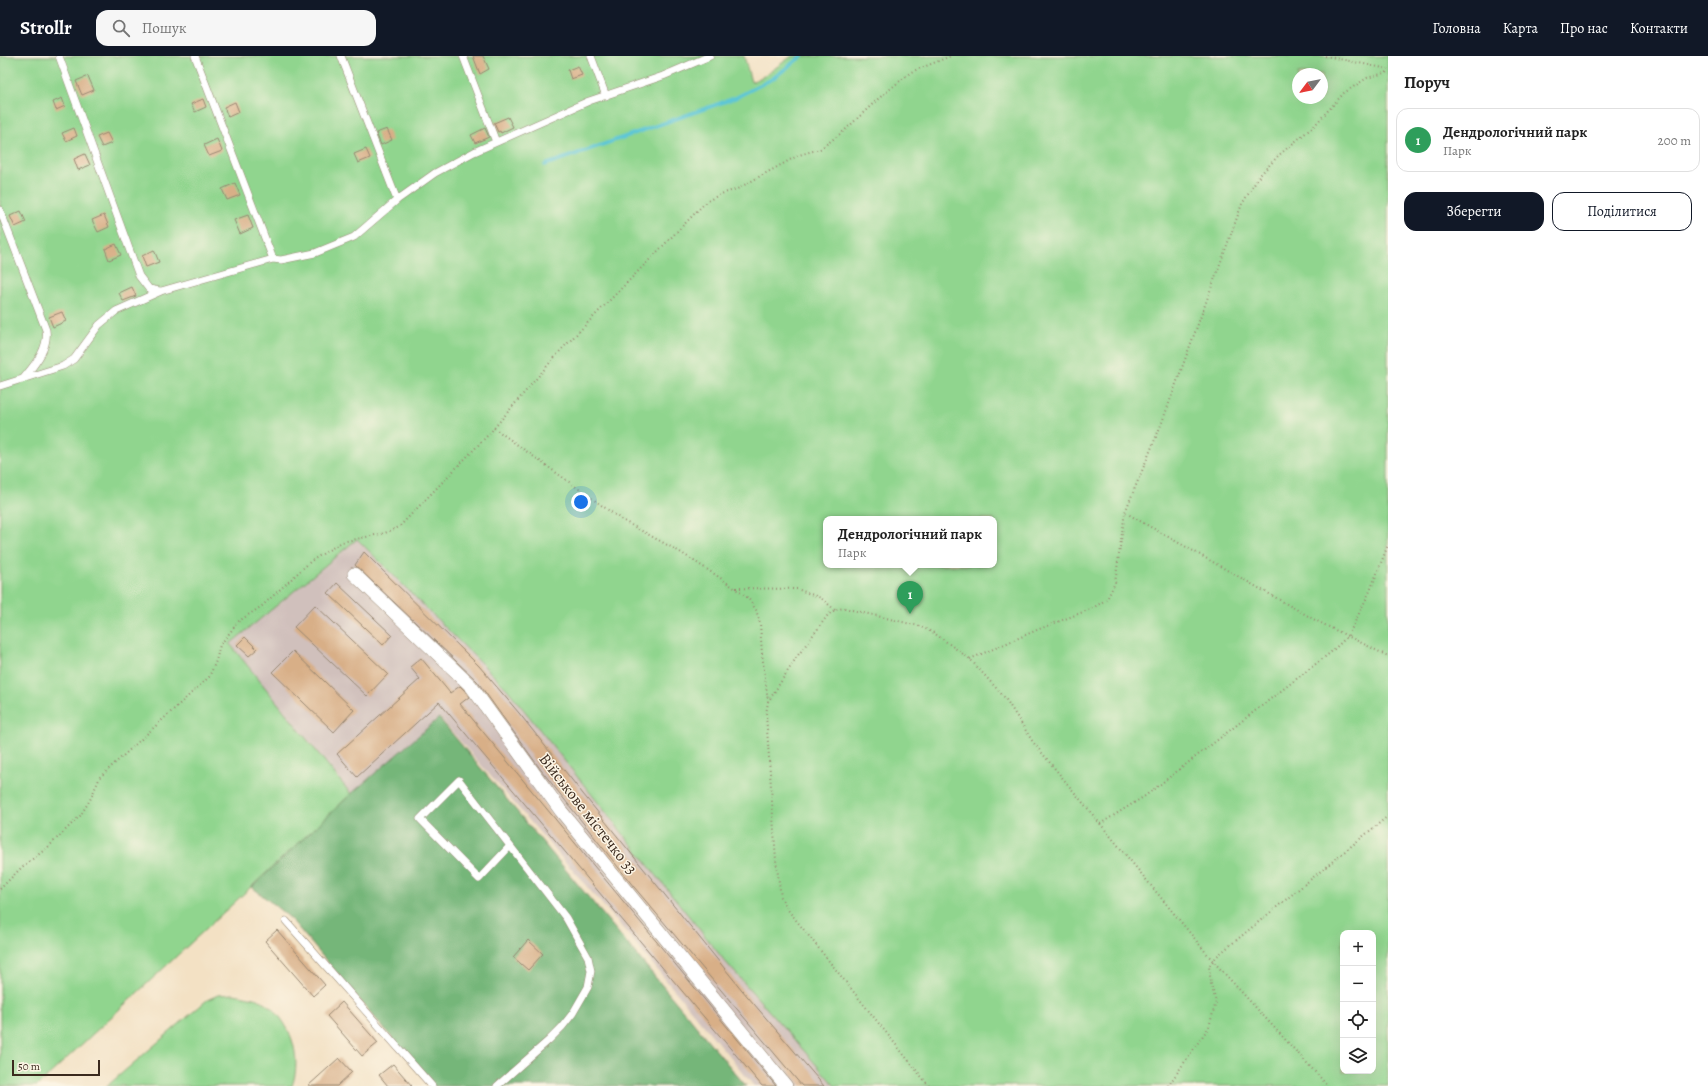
<!DOCTYPE html>
<html lang="uk">
<meta charset="utf-8">
<style>
:root{--surface:#fff;--page:#f6f6f6;--text:#222;--muted:#767676;--line:#e0e0e0;--accent:#111827}
body{margin:0;font-family:Alegreya,serif;background:var(--page);color:var(--text)}
.controls{position:absolute;right:12px;bottom:12px;display:grid;overflow:hidden;border-radius:8px;box-shadow:0 4px 16px #0002}
.controls button{width:36px;height:36px;display:grid;place-items:center;padding:0;border:0;border-bottom:1px solid var(--line);background:var(--surface);color:var(--text);font:20px sans-serif}
.compass{position:absolute;left:1292px;top:12px;width:36px;height:36px;border-radius:50%;background:var(--surface);box-shadow:0 4px 16px #0002;rotate:238deg}
.scale{position:absolute;left:12px;bottom:10px;width:88px;box-sizing:border-box;padding-left:4px;border:2px solid #3b2a1e;border-top:0;font-size:11px;line-height:14px;white-space:nowrap;color:#3b2a1e;-webkit-text-stroke:3px #fcf5e5;paint-order:stroke}
.you{position:absolute;left:581px;top:446px;width:14px;height:14px;margin:-10px;border:3px solid #fff;border-radius:50%;background:#1a73e8;box-shadow:0 0 0 6px #1a73e833}
.badge{display:grid;place-items:center;width:26px;height:26px;border-radius:50%;background:var(--accent);color:#fff;font-size:13px;font-weight:700}
.pin{position:absolute;translate:-50% -33px;filter:drop-shadow(0 1px 2px #0008)}
.pin::after{content:'';position:absolute;top:21px;width:14px;height:12px;background:inherit;clip-path:polygon(0 0,100% 0,50% 100%)}
.popup{position:absolute;left:823px;top:460px;width:174px;height:52px;box-sizing:border-box;display:grid;place-content:center;border-radius:8px;background:var(--surface);filter:drop-shadow(0 1px 3px #0005);font-size:13px;white-space:nowrap;color:var(--muted)}
.popup b{font-size:15px;color:var(--text)}
.popup::after{content:'';position:absolute;left:50%;top:100%;margin-left:-8px;border:8px solid transparent;border-top-color:var(--surface)}
.list{margin:0;padding:0;list-style:none}
h2{display:flex;justify-content:space-between;align-items:center;height:52px;margin:0;padding:0 16px;font-size:17px}
h2 small{font-size:13px;font-weight:400;color:var(--muted)}
.list li{display:grid;grid-template-columns:26px 1fr auto;gap:12px;align-items:center;box-sizing:border-box;height:64px;margin:0 8px 8px;padding:0 8px;border:1px solid var(--line);border-radius:12px}
.list b{display:block;font-size:15px;white-space:nowrap}
.list p{margin:0;font-size:13px;white-space:nowrap;color:var(--muted)}
.list em{font-size:13px;font-style:normal;color:var(--muted)}
.actions{display:flex;gap:8px;padding:12px 16px}
.actions a{flex:1;padding:9px 0;border:1px solid var(--accent);border-radius:12px;text-align:center;font-size:14px;color:var(--accent)}
.actions .main{background:var(--accent);color:#fff}
.icon{flex:none;width:22px;height:22px;fill:none;stroke:currentColor;stroke-width:2;stroke-linecap:round;stroke-linejoin:round}
.map{position:relative;flex:none;width:1388px;height:1030px;overflow:hidden}
header{display:flex;align-items:center;gap:24px;box-sizing:border-box;height:56px;padding:0 20px;background:var(--accent);color:#fff}
header strong{font-size:19px}
nav{display:flex;gap:22px;margin-inline-start:auto;font-size:14px}
.search{width:280px;height:36px;background:var(--page);display:flex;align-items:center;gap:10px;box-sizing:border-box;padding:0 14px;border-radius:12px;color:var(--muted);font-size:15px}
main{display:flex}
aside{flex:1;background:var(--surface)}
.map>svg:first-child{display:block}
.industrial{fill:#d0c0bc}
.green{fill:#90d58e;stroke:#668056;fill-rule:evenodd}
.forest{fill:#74b679;stroke:#58704c}
.lines{fill:none;stroke-linecap:round;stroke-linejoin:round}
.stream{stroke:#5cc6d8;stroke-width:3.5}
.building{fill:#d8af87}
.lane-casing{stroke:#978671;stroke-width:8}
.street-casing{stroke:#978671;stroke-width:14}
.path{stroke:#978671;stroke-width:2;stroke-dasharray:1 3;stroke-linecap:butt}
.lane{stroke:#fff;stroke-width:7}
.street{stroke:#fff;stroke-width:13}
.labels{text-anchor:middle;dominant-baseline:central;stroke-width:3;stroke-linejoin:round;paint-order:stroke}
.street-label{font-size:16px;fill:#3b2a1e;stroke:#fcf5e5}
</style>
<header>
<strong>Strollr</strong>
<div class="search"><svg class="icon" aria-label="search" viewBox="0 0 24 24"><circle cx="10" cy="10" r="6"/><path d="M15 15l6 6"/></svg>Пошук</div>
<nav><a>Головна</a><a>Карта</a><a>Про нас</a><a>Контакти</a></nav>
</header>
<main>
<div class="map">
<svg width="1388" height="1030" viewBox="0 0 1388 1030">
<rect width="100%" height="100%" fill="#fcf5e5"/>
<filter id="ink" filterUnits="userSpaceOnUse"><feTurbulence type="fractalNoise" baseFrequency=".025" numOctaves="2"/><feDisplacementMap in="SourceGraphic" scale="8" xChannelSelector="R" yChannelSelector="G"/><feConvolveMatrix kernelMatrix="1 2 1 2 8 2 1 2 1" color-interpolation-filters="sRGB"/></filter>
<filter id="wash" filterUnits="userSpaceOnUse"><feTurbulence type="fractalNoise" baseFrequency=".012" numOctaves="4" result="noise"/><feDisplacementMap in="SourceGraphic" scale="16" xChannelSelector="R" yChannelSelector="G"/><feGaussianBlur stdDeviation="0.9" result="paint"/><feColorMatrix in="noise" values="0 0 0 0 0 0 0 0 0 0 0 0 0 0 0 0 0 1.4 0 .05"/><feComposite in="paint" operator="in"/></filter>
<g filter="url(#wash)">
<rect width="100%" height="100%" fill="#f3e1c4"/>
<path class="industrial" d="M 357,483 L 508,634 L 724,904 L 835,1030 L 754,1030 L 616,864 L 440,662 L 351,738 L 230,588 Z"/>
<path class="green" d="M 0,0 L 744,0 L 751,26 L 764,20 L 792,0 L 1388,0 L 1388,1030 L 835,1030 L 724,904 L 508,634 L 357,483 L 230,588 L 351,738 L 37,1030 L 0,1030 ZM 1298,18 L 1322,18 L 1322,42 L 1298,42 ZM 826,463 L 994,463 L 994,509 L 826,509 ZM 1343,877 L 1373,877 L 1373,1015 L 1343,1015 Z
M 234,938 C 243,940 254,941 262,945 C 290,962 303,1000 292,1030 L 107,1030 L 207,944 L 218,939 Z"/>
<path class="forest" d="M 439,662 L 746,1030 L 433,1030 L 290,862 L 252,831 L 351,738 Z"/>
<g class="lines">
<path class="stream" d="M 545,109 L 735,42 L 772,23 L 802,0"/>
</g>
<g id="blocks">
<path class="building" d="M 473,0 L 483,0 L 489,13 L 480,18 Z
M 578,10 L 582,19 L 571,23 L 568,14 Z
M 88,20 L 94,34 L 82,39 L 76,25 Z
M 62,42 L 65,50 L 56,54 L 53,46 Z
M 203,43 L 206,51 L 195,56 L 191,48 Z
M 235,46 L 239,56 L 228,61 L 224,51 Z
M 508,61 L 513,71 L 501,77 L 500,75 L 498,76 L 494,67 Z
M 74,72 L 77,80 L 66,85 L 62,77 Z
M 485,72 L 489,81 L 475,87 L 471,79 Z
M 387,73 L 392,84 L 381,89 L 376,77 Z
M 107,77 L 112,87 L 102,91 L 97,81 Z
M 217,83 L 222,95 L 209,100 L 204,89 Z
M 366,93 L 370,102 L 358,107 L 354,98 Z
M 85,98 L 90,109 L 78,114 L 74,103 Z
M 235,127 L 240,139 L 227,144 L 222,133 Z
M 21,155 L 26,166 L 15,171 L 10,160 Z
M 104,159 L 109,171 L 98,176 L 92,164 Z
M 248,159 L 253,172 L 240,178 L 234,164 Z
M 116,188 L 121,199 L 109,204 L 105,193 Z
M 154,194 L 159,206 L 146,211 L 142,200 Z
M 132,231 L 136,240 L 123,245 L 119,237 Z
M 62,256 L 66,265 L 53,271 L 49,261 Z
M 364,496 L 479,610 L 519,657 L 583,738 L 742,934 L 824,1030 L 802,1030 L 634,831 L 541,714 L 477,625 L 355,509 Z
M 337,527 L 392,579 L 383,589 L 328,537 Z
M 315,549 L 388,618 L 367,640 L 294,571 Z
M 245,581 L 257,593 L 249,600 L 237,589 Z
M 293,595 L 354,654 L 334,676 L 272,616 Z
M 421,602 L 450,637 L 460,630 L 465,635 L 469,641 L 460,648 L 776,1030 L 762,1030 L 439,646 L 357,721 L 337,698 L 420,623 L 410,611 Z
M 277,874 L 325,929 L 313,940 L 265,885 Z
M 528,884 L 543,898 L 528,914 L 513,901 Z
M 342,946 L 378,987 L 362,1000 L 327,960 Z
M 339,1002 L 352,1016 L 337,1030 L 308,1030 Z
M 393,1008 L 412,1030 L 388,1030 L 379,1019 Z"/>
</g>
</g>
<g filter="url(#ink)">
<use href="#blocks" fill-opacity="0" stroke="#978671" stroke-width="1"/>
<g class="lines">
<defs>
<path id="lane" d="M 59,0 L 139,220 L 149,233 L 160,235
M 195,0 L 273,203
M 341,0 L 397,144
M 463,0 L 496,86
M 591,0 L 606,40
M 0,154 L 46,274 C 49,293 34,309 23,323
M 0,330 L 63,310 L 74,303 L 99,269 L 116,255 L 161,235 L 273,203 L 281,204 L 315,197 L 354,181 L 397,144 L 435,117 L 474,96 L 589,45 L 663,20 L 710,0
M 286,865 L 432,1030
M 497,1030 L 549,984 L 562,971 L 573,957 L 588,931 L 591,915 L 588,901 L 566,862 L 459,724 L 420,763 L 479,823 L 510,790"/>
<path id="street" d="M 354,518 L 471,630 L 561,755 L 786,1030"/>
</defs>
<use href="#lane" class="lane-casing"/>
<use href="#street" class="street-casing"/>
<path class="path" d="M 1325,0 L 1388,13
M 494,372 L 622,464 L 680,496 L 722,523 L 748,542 L 756,554 L 760,567 L 762,598 L 768,645
M 1126,457 L 1317,565 L 1388,600
M 736,532 L 797,533 L 821,542 L 835,554
M 970,603 L 1037,574 L 1093,552 L 1107,543 L 1115,527 L 1125,456 L 1161,369 L 1242,148 L 1260,119 L 1279,99 L 1314,70 L 1344,37 L 1367,22 L 1388,16
M 1100,768 L 1145,740 L 1330,597 L 1348,580 L 1370,535 L 1388,489
M 0,833 L 22,811 L 47,792 L 80,760 L 90,744 L 100,721 L 209,621 L 216,605 L 220,589 L 239,565 L 262,550 L 311,505 L 342,486 L 385,477 L 399,471 L 489,378 L 560,295 L 707,145 L 721,138 L 737,133 L 799,99 L 820,93 L 844,75 L 878,43 L 911,16 L 951,0
M 929,1030 L 788,854 L 781,841 L 776,804 L 766,658 L 768,646 L 796,602 L 828,559 L 835,554 L 844,552 L 919,570 L 934,577 L 970,603 L 1005,642 L 1033,686 L 1213,905 L 1328,1030
M 1168,1030 L 1209,971 L 1216,946 L 1211,928 L 1209,910 L 1217,900 L 1388,760"/>
<use href="#lane" class="lane"/>
<use href="#street" class="street"/>
</g>
</g>
<g class="labels">
<g class="street-label">
<text transform="translate(588 758) rotate(52)">Військове містечко 33</text>
</g>
</g>
</svg>
<div class="controls">
<button>+</button>
<button>−</button>
<button><svg class="icon" aria-label="locate" viewBox="0 0 24 24"><circle cx="12" cy="12" r="6"/><path d="M12 2v4M12 18v4M2 12h4M18 12h4"/></svg></button>
<button><svg class="icon" aria-label="layers" viewBox="0 0 24 24"><path d="M12 4l9 5-9 5-9-5zM3 14l9 5 9-5"/></svg></button>
</div>
<svg class="compass" viewBox="-18 -18 36 36"><path d="M0-13l5 13h-10z" fill="#e53935"/><path d="M0 13l5-13h-10z" fill="#767676"/></svg>
<div class="scale">50 m</div>
<div class="you"></div>
<div class="pin badge" style="left:910px;top:558px;background:#2e9e5b">1</div>
<div class="popup"><b>Дендрологічний парк</b>Парк</div>
</div>
<aside>
<h2>Поруч<small></small></h2>
<ul class="list">
<li><span class="badge" style="background:#2e9e5b">1</span><div><b>Дендрологічний парк</b><p>Парк</p></div><em>200 m</em></li>
</ul>
<div class="actions"><a class="main">Зберегти</a><a>Поділитися</a></div>
</aside>
</main>
